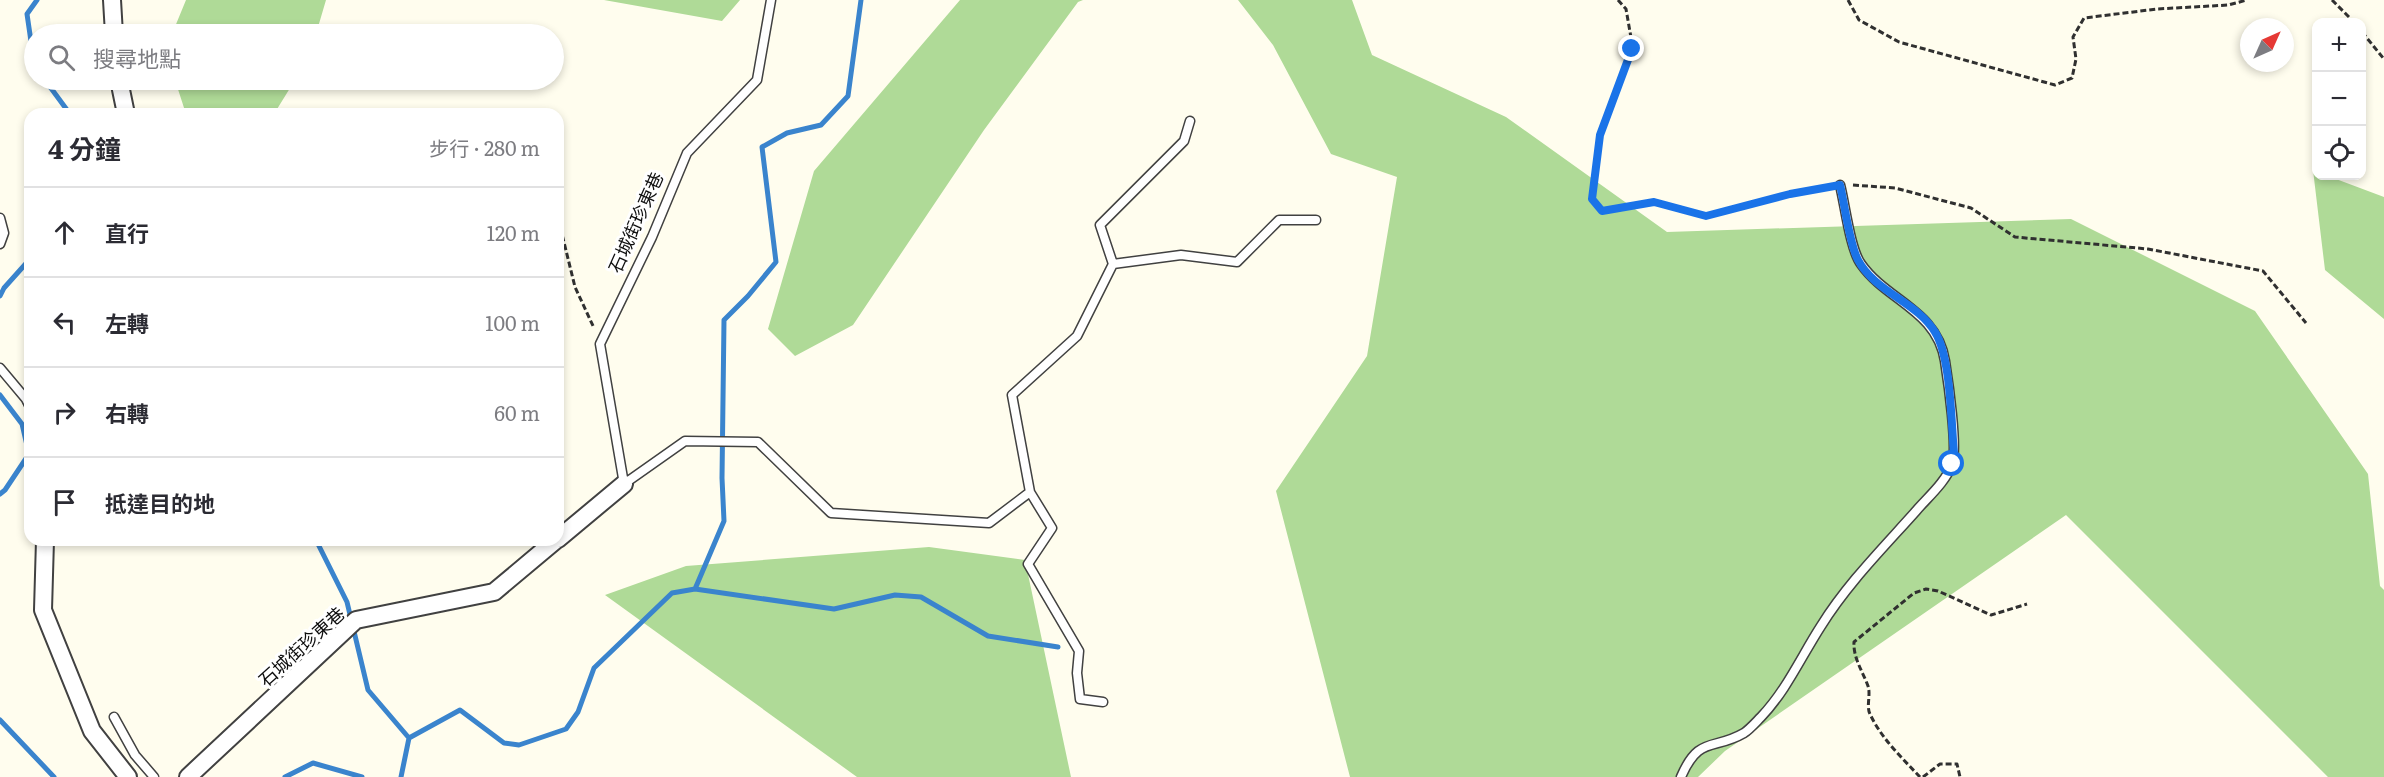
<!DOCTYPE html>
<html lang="zh-TW">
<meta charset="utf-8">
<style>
:root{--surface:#fff;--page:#f2f2f3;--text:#2b2b33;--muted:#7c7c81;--line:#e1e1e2}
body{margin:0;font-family:Literata,"Noto Sans TC",serif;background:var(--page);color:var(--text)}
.controls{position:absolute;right:18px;top:18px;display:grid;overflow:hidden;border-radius:12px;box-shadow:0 3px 9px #0003}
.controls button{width:54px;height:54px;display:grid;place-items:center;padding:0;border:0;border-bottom:2px solid var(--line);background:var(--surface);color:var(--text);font:30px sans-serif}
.compass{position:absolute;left:2240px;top:18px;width:54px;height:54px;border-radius:50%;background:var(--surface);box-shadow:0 3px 9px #0003;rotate:45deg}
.stop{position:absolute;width:18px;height:18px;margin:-14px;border:4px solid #1a73e8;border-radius:50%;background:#fff}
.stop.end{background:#1a73e8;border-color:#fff;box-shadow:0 2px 6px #0008}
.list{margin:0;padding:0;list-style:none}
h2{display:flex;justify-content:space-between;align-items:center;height:78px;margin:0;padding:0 24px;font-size:26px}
h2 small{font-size:20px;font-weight:400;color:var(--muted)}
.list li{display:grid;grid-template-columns:39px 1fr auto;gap:18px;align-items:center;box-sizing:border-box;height:90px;padding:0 24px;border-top:2px solid var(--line)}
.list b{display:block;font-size:22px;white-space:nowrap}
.list em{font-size:20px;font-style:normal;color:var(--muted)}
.icon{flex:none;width:33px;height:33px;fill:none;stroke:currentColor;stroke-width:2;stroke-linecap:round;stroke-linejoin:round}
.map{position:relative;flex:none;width:2384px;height:777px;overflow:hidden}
.search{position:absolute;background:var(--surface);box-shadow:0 3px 9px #0003;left:24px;top:24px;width:540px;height:66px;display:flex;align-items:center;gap:15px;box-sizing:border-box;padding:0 21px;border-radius:33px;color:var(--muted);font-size:22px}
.panel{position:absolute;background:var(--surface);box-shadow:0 3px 9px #0003;left:24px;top:108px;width:540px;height:438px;border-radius:18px}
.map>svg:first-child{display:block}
.forest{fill:#afda97}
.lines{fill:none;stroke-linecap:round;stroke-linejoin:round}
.stream{stroke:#3a84cd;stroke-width:5}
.service-casing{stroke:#414141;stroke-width:11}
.minor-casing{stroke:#414141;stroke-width:20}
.path{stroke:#303030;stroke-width:3;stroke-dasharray:6 3;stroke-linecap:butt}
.service{stroke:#fff;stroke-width:8}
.minor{stroke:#fff;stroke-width:16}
.route{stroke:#1a73e8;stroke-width:8}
.labels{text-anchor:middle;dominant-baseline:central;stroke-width:6;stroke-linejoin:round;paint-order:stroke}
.street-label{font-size:18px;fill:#0e0e0e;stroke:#fff}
</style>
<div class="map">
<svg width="2384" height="777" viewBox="0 0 2384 777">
<rect width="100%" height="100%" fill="#fffdee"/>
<path class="forest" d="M 186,0 L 326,0 L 316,34 L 172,34 Z
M 604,0 L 740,0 L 722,21 Z
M 960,0 L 1083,0 L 1078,2 L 984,130 L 853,325 L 795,356 L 768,329 L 814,171 Z
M 1238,0 L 1352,0 L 1372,55 L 1506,117 L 1667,232 L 2071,219 L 2255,311 L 2368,474 L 2380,586 L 2384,590 L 2384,777 L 2328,777 L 2066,515 L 1725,751 L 1698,777 L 1350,777 L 1276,491 L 1367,356 L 1397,177 L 1331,154 L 1273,45 Z
M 175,80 L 295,80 L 274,114 L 186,114 Z
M 2313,170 L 2316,171 L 2316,176 L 2328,176 L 2384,197 L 2384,319 L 2325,270 Z
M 929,547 L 1025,560 L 1071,777 L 857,777 L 605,595 L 686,566 Z"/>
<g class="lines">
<path class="stream" d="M 34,62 L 27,14 L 37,0
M 45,80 L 70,114
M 0,296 L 4,288 L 30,259
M 0,395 L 22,424 L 29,454 L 5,490 L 0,494
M 316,540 L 347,602 L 368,690 L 409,738
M 695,589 L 834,609 L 895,595 L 921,597 L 988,636 L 1058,647
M 0,720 L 54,777
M 285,777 L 313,763 L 362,777
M 401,777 L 409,738 L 460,710 L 504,743 L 519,745 L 566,729 L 578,712 L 594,668 L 672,593 L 695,589 L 724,521 L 722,478 L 724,320 L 748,296 L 776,262 L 762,147 L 787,133 L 821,125 L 848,96 L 861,0"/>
<defs>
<path id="service" d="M 771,0 L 757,80 L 687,153 L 652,237 L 600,344 L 624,484 L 685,441 L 758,442 L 831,513 L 989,523 L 1030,492 L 1012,395 L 1077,336 L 1113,264 L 1181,255 L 1237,262 L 1279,220 L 1316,220
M 0,218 L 4,233 L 0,244
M 1113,264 L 1100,225 L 1184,141 L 1190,121
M 0,368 L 26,399 L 30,407
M 1030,492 L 1052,528 L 1028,564 L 1079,651 L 1077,673 L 1080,699 L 1103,702
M 114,717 L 135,755 L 154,777
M 1681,777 C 1699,735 1713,751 1744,733 C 1750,729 1756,722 1761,717 C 1786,691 1801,657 1821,626 C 1847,584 1883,548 1916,511 C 1928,497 1946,482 1952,464 C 1958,449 1948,380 1945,361 C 1937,310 1887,301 1861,264 C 1850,249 1845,204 1840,185"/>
<path id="minor" d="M 112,0 L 114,34
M 119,80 L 126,114
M 558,539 L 624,484
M 45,540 L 43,610 L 92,731 L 128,777
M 188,777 L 356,620 L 494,592 L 556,540"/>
</defs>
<use href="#service" class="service-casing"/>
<use href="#minor" class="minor-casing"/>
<path class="path" d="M 1618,0 L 1626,9 L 1633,49 L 1600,135 L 1592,199 L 1602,211 L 1654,202 L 1706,216 L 1790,194 L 1829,187
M 1848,0 L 1859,20 L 1899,42 L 2055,85 L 2072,78 L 2076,59 L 2073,37 L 2084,18 L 2157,9 L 2228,5 L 2247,0
M 2332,0 L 2354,22
M 2362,32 L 2384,59
M 1853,185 L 1895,188 L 1971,208 L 2015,237 L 2148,249 L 2263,271 L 2306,323
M 558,218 L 575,287 L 594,328
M 1920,777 C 1902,758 1881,738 1870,714 C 1866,706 1871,695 1868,686 C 1863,672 1853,658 1854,642 L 1914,593 L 1926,589 L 1938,591 L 1991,615 L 2027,604
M 1923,777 L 1940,764 L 1957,764 L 1960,777"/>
<use href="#service" class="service"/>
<use href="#minor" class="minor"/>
</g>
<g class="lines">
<path class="route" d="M 1632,49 L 1600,135 L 1592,199 L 1602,211 L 1654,202 L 1706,216 L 1790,194 L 1840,185 C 1845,205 1849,243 1858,260 C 1875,292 1917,302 1935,332 C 1951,357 1951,422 1954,453 L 1952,464"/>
</g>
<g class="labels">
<g class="street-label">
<text transform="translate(635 222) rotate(-66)">石城街珍東巷</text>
<text transform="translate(301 646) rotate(-42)">石城街珍東巷</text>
</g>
</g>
</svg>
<div class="controls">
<button>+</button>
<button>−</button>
<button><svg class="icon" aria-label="locate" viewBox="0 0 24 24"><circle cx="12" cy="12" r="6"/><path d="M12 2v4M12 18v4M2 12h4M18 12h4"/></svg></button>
</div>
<svg class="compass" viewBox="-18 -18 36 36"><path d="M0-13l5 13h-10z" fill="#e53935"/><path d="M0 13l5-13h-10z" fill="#7c7c81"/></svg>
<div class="stop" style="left:1952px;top:464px"></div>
<div class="stop end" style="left:1632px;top:49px"></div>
<div class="search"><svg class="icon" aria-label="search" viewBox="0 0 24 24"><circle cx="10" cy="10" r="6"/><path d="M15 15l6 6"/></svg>搜尋地點</div>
<section class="panel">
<h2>4 分鐘<small>步行 · 280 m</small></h2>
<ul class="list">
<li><svg class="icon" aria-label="ahead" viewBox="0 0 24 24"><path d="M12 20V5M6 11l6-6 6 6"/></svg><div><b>直行</b></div><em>120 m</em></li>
<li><svg class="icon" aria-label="left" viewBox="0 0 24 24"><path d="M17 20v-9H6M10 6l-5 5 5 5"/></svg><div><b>左轉</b></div><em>100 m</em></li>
<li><svg class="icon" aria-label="right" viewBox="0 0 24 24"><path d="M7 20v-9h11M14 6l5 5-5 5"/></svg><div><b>右轉</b></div><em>60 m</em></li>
<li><svg class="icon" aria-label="arrive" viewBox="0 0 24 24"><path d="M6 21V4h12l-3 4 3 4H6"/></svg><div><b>抵達目的地</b></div></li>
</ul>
</section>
</div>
